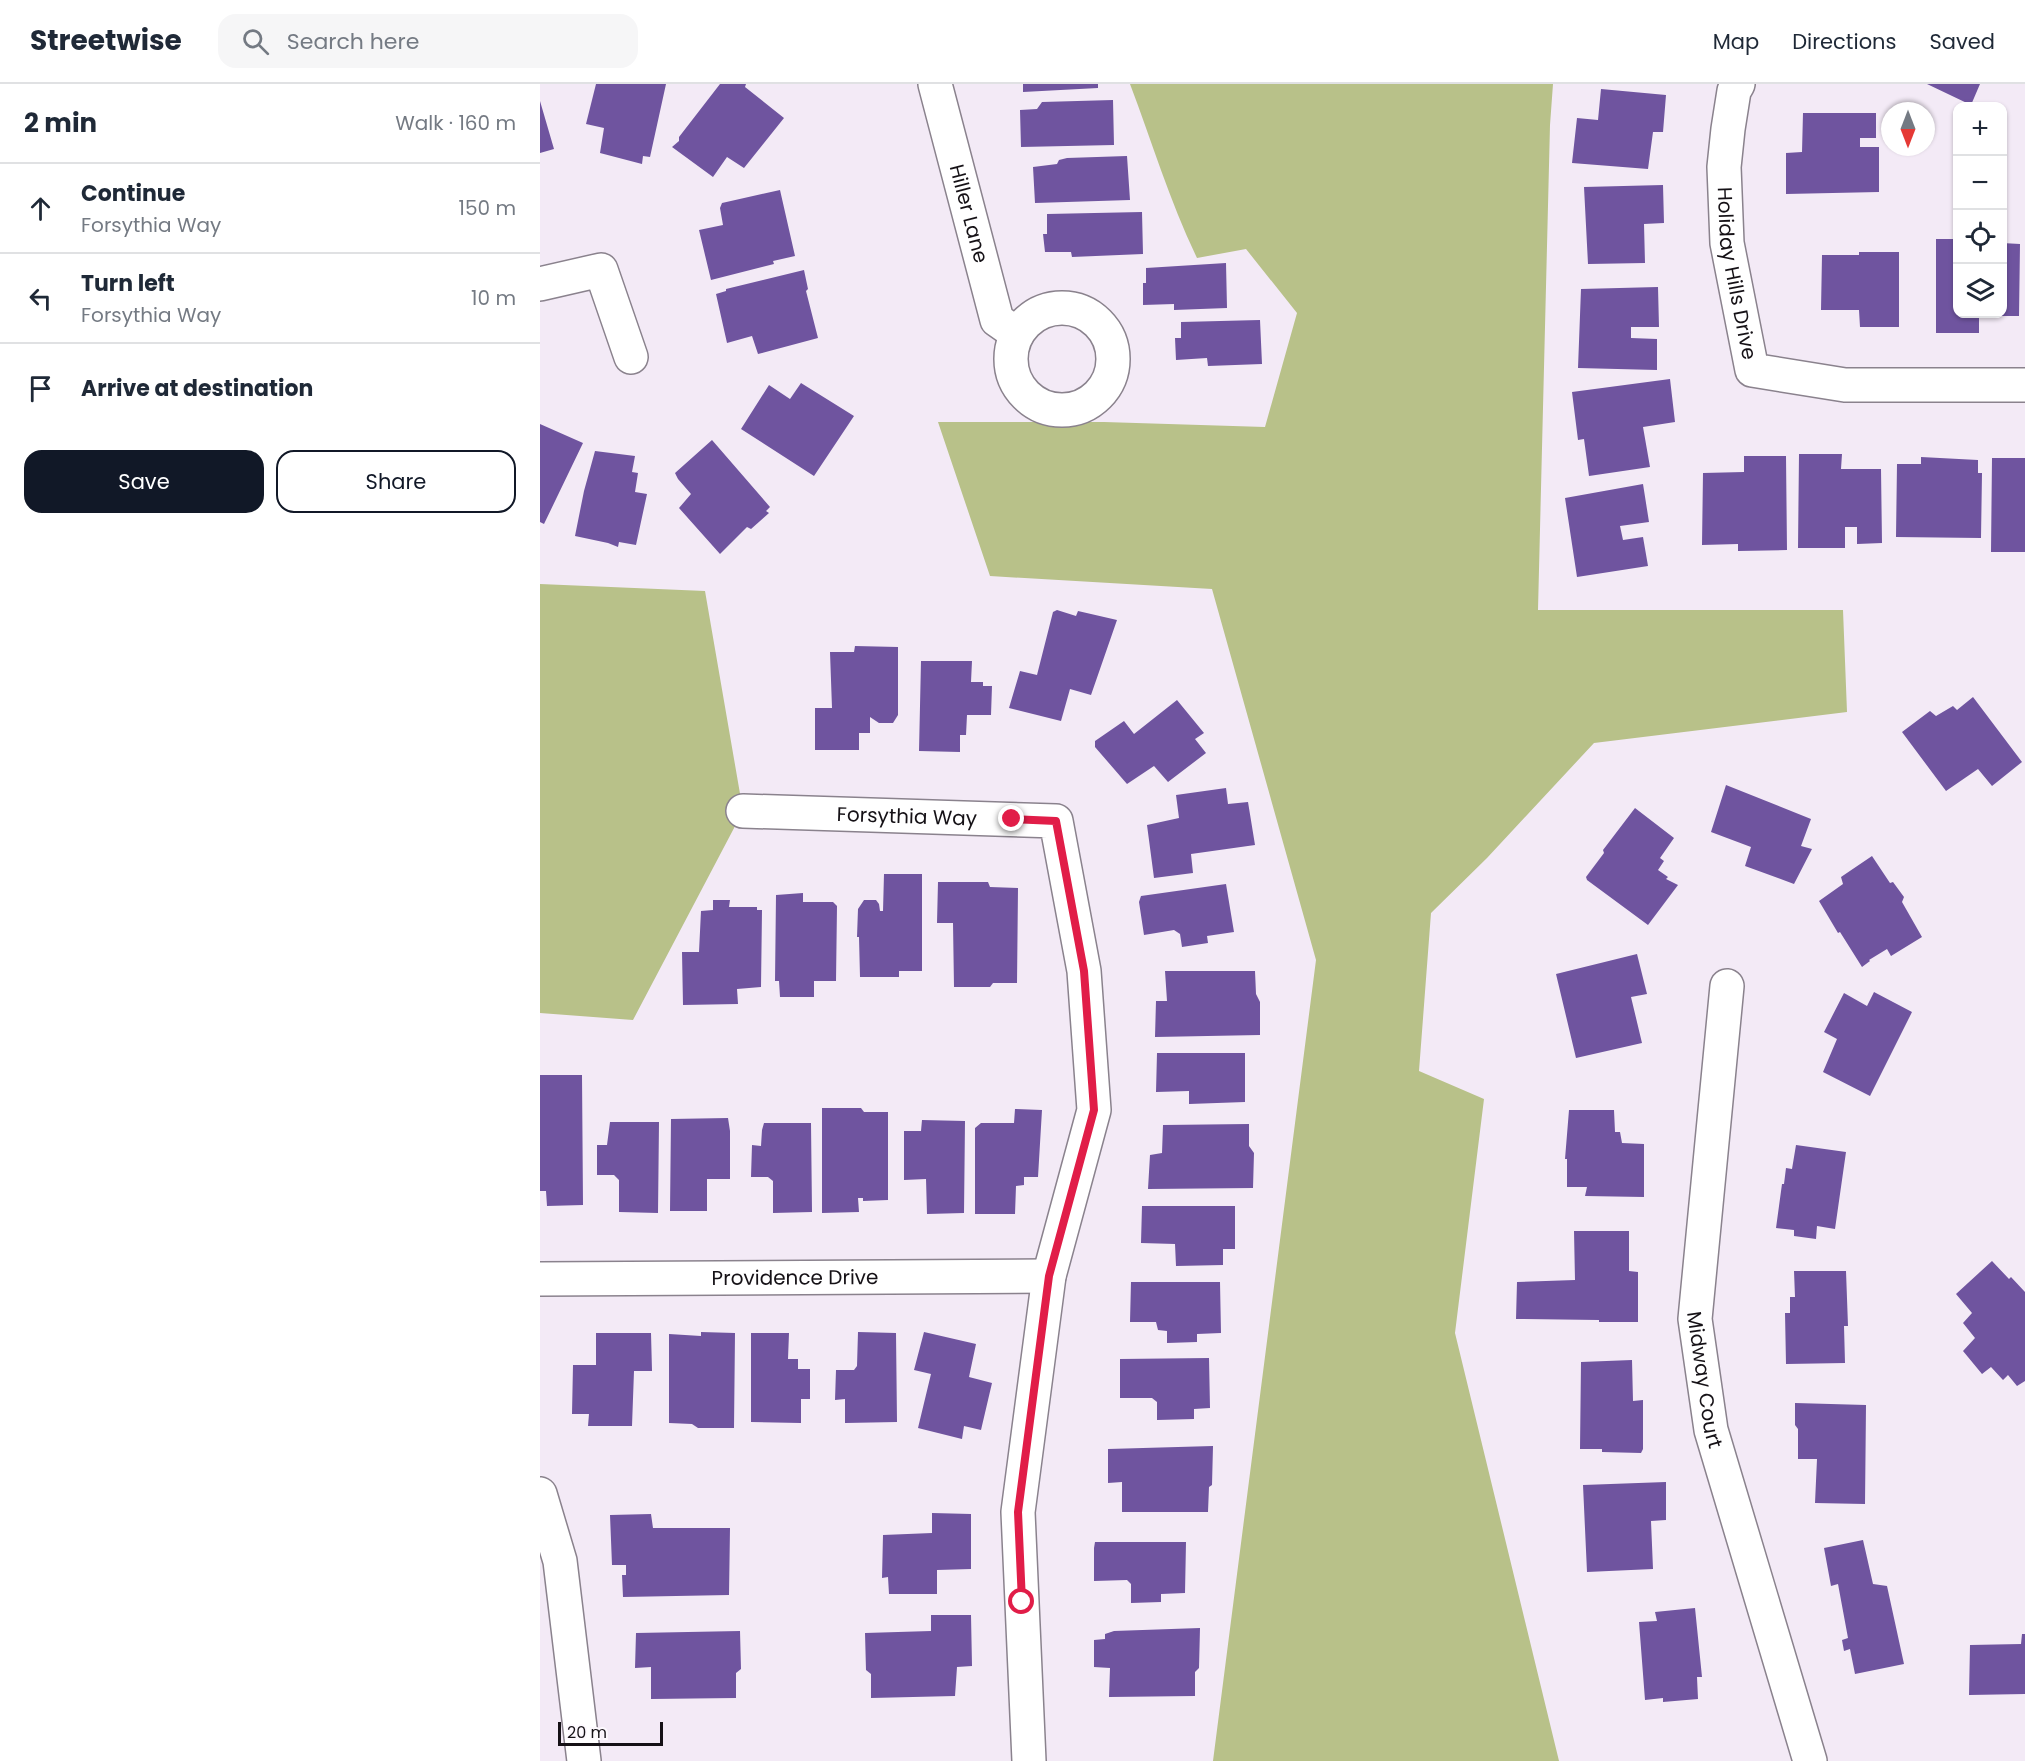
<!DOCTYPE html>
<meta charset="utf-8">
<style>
:root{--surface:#fff;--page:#f6f6f7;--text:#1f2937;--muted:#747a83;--line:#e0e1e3;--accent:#111827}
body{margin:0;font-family:Poppins,sans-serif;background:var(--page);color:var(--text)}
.controls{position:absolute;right:18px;top:18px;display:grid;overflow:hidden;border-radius:12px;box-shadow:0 2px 4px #0004}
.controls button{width:54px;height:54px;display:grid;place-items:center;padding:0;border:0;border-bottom:2px solid var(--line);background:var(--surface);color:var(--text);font:30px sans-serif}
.compass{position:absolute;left:1341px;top:18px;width:54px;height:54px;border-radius:50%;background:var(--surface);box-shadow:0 2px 4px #0004;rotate:180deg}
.scale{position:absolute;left:18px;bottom:15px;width:105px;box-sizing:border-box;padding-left:6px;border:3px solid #151116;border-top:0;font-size:16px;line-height:21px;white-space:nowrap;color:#151116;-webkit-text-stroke:4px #fdf9fe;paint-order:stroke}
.stop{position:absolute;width:18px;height:18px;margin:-14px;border:4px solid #e11d48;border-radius:50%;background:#fff}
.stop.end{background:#e11d48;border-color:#fff;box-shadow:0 2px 6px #0008}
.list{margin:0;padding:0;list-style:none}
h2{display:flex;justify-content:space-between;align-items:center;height:78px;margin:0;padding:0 24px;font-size:26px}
h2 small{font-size:20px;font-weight:400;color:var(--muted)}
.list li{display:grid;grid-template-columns:39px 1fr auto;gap:18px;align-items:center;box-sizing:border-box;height:90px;padding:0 24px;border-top:2px solid var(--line)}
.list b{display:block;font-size:22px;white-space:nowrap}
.list p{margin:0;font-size:20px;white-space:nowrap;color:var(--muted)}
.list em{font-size:20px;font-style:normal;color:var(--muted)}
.actions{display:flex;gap:12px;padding:18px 24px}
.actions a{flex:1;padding:14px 0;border:2px solid var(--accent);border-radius:18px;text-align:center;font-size:21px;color:var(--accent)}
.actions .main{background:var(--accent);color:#fff}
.icon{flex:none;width:33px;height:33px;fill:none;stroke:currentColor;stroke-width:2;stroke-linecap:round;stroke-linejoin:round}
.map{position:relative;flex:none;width:1485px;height:1677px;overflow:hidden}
header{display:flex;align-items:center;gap:36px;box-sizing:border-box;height:84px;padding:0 30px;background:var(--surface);border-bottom:2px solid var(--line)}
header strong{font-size:28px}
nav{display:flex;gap:33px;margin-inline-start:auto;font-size:21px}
.search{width:420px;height:54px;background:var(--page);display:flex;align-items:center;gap:15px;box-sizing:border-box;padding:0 21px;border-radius:18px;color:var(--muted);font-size:22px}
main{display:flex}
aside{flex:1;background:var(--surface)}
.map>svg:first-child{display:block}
.green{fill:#b8c189}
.building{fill:#6f549f}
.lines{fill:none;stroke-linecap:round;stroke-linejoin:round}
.minor-casing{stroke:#8a828d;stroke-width:36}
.minor{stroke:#fff;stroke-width:33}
.route{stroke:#e11d48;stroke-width:8}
.labels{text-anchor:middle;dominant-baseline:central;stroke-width:4.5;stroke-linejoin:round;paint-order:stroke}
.street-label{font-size:20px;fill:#151116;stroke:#fdf9fe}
</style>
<header>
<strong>Streetwise</strong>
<div class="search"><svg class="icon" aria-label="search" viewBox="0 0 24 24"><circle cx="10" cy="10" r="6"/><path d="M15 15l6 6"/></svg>Search here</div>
<nav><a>Map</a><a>Directions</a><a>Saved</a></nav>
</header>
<main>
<aside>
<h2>2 min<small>Walk · 160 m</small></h2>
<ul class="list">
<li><svg class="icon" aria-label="ahead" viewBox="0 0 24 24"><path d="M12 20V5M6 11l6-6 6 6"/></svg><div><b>Continue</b><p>Forsythia Way</p></div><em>150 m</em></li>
<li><svg class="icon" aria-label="left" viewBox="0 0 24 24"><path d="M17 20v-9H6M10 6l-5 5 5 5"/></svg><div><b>Turn left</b><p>Forsythia Way</p></div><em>10 m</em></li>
<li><svg class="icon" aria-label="arrive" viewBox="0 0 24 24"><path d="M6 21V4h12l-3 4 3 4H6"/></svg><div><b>Arrive at destination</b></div></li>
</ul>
<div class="actions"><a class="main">Save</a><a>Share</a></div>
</aside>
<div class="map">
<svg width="1485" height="1677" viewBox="0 0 1485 1677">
<rect width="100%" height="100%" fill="#f3eaf6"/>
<path class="green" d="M 590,0 L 1013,0 L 1010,41 L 998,526 L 1303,526 L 1307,628 L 1054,659 L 947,774 L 891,829 L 879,987 L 944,1015 L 915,1249 L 1019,1677 L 673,1677 L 776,876 L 672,505 L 450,492 L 398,338 L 564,338 L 725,343 L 757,229 L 706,165 L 657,174 C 630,118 612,58 590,0 Z
M 0,500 L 165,507 L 203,727 L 93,936 L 0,929 Z"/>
<path class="building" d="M 56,0 L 126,0 L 110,73 L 103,72 L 102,80 L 60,69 L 64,44 L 46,40 Z
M 180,0 L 206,0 L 205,3 L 244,34 L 204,84 L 187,73 L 173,93 L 132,63 L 139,57 L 139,53 Z
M 483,0 L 558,0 L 558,4 L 483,8 Z
M 1387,0 L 1440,0 L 1431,21 Z
M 1061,5 L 1126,11 L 1123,48 L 1113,48 L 1108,85 L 1032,79 L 1037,34 L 1058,36 Z
M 573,16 L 574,61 L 481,63 L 480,26 L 497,25 L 502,18 Z
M 0,17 L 14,65 L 0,69 Z
M 1263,29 L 1336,29 L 1336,54 L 1320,54 L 1320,63 L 1339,63 L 1339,108 L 1246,110 L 1246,69 L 1262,68 Z
M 587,72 L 590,116 L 495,119 L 493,83 L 517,80 L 519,76 L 527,74 Z
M 1123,101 L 1124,139 L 1104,140 L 1105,179 L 1048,180 L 1044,103 Z
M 240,106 L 255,172 L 233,177 L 234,180 L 171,196 L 159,146 L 183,141 L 180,124 L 182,119 Z
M 602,128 L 603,170 L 532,173 L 531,168 L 505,168 L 503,150 L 507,150 L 507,130 Z
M 1396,155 L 1418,155 L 1418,230 L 1462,230 L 1462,159 L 1480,160 L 1479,232 L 1439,232 L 1439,249 L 1396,249 Z
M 1319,168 L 1359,168 L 1359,243 L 1320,243 L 1319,226 L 1281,226 L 1282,171 L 1319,171 Z
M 686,179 L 687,224 L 634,226 L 634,220 L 603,221 L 603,199 L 606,199 L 606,184 Z
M 264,186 L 268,205 L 266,207 L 278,254 L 218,270 L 212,252 L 187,259 L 176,210 L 186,207 L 186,205 Z
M 1118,203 L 1119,243 L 1091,243 L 1091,254 L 1117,255 L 1117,286 L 1038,284 L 1041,205 Z
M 720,236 L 722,280 L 668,282 L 667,274 L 636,276 L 635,254 L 641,254 L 641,238 Z
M 1130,295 L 1135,338 L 1103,343 L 1110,383 L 1049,392 L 1044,355 L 1038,356 L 1032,308 Z
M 261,299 L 314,332 L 274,392 L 201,345 L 229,301 L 250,315 Z
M 0,340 L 43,359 L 4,440 L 0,438 Z
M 172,356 L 230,423 L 226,427 L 229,429 L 211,445 L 207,443 L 180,470 L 139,424 L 151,410 L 138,395 L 135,389 Z
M 55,367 L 95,372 L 92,388 L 98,389 L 95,408 L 107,410 L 96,461 L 79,458 L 78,463 L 68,459 L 35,452 L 44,407 Z
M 1259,370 L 1302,370 L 1301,385 L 1341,385 L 1342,459 L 1317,460 L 1317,443 L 1305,443 L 1305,464 L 1258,464 Z
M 1204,372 L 1246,372 L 1247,466 L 1198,467 L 1198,460 L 1162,461 L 1163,389 L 1204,388 Z
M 1381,373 L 1438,376 L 1438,389 L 1442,389 L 1441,454 L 1356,453 L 1357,380 L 1381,380 Z
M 1452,374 L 1485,374 L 1485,468 L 1451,468 Z
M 1103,400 L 1109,438 L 1080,442 L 1083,456 L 1103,453 L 1108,482 L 1037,493 L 1025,414 Z
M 517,526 L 536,532 L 538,527 L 577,536 L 551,611 L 530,605 L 521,637 L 469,624 L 480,587 L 497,591 L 513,528 Z
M 315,562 L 358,563 L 358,631 L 353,639 L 339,639 L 330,633 L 330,649 L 319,649 L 319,666 L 275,666 L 275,624 L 292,624 L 290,568 L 314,568 Z
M 381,577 L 432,577 L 431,598 L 443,598 L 443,602 L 452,602 L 451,631 L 427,631 L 426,651 L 420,651 L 420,668 L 379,667 Z
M 1433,613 L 1482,678 L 1452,702 L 1438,685 L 1406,707 L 1362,648 L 1390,627 L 1396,632 L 1413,622 L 1417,626 Z
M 637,616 L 664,649 L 655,655 L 666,669 L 628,698 L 614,682 L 587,700 L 555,663 L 555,657 L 584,637 L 594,650 Z
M 1186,701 L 1271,735 L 1261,762 L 1272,765 L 1254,800 L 1205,782 L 1211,763 L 1171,748 Z
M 686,704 L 688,720 L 708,718 L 715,761 L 651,770 L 653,789 L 614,794 L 607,741 L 639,734 L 636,711 Z
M 1095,724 L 1134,754 L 1120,774 L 1124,777 L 1118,786 L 1128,793 L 1126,795 L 1138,801 L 1108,841 L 1047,796 L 1046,793 L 1064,769 L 1063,766 Z
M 1332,772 L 1350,799 L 1353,798 L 1364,813 L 1362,818 L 1382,853 L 1351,872 L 1347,865 L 1329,876 L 1330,877 L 1322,883 L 1300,848 L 1298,849 L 1279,817 L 1303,800 L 1301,793 Z
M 344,790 L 382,790 L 382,887 L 359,887 L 359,893 L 320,893 L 319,853 L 317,853 L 318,825 L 324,816 L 336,816 L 339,820 L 340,827 L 343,827 Z
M 398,798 L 448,798 L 450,803 L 478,804 L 477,899 L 453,899 L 450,903 L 414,903 L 413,839 L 397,839 Z
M 686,800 L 694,848 L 667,852 L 668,859 L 642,863 L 640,850 L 634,846 L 604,851 L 599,818 L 601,812 Z
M 263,809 L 263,818 L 293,818 L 297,822 L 296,897 L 274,897 L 274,913 L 240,913 L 239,897 L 235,897 L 236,811 Z
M 173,816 L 190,816 L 189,823 L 217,823 L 217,826 L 222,826 L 221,903 L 197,905 L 198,920 L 143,921 L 142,868 L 159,868 L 161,827 L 173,826 Z
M 1097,870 L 1107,910 L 1091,913 L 1102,959 L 1036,974 L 1016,890 Z
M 625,887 L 715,887 L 716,910 L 720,918 L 720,951 L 615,953 L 616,917 L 627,917 Z
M 1334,908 L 1372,928 L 1330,1012 L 1283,988 L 1297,955 L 1284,948 L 1304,909 L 1327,922 Z
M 617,969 L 705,969 L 705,1018 L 649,1020 L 649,1007 L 616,1008 Z
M 0,991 L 42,991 L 43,1121 L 7,1122 L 6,1107 L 0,1107 Z
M 282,1024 L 321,1024 L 324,1028 L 348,1028 L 348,1116 L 323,1117 L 323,1114 L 318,1114 L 319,1128 L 282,1129 Z
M 475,1025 L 502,1026 L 498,1093 L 484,1093 L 484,1101 L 476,1102 L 475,1130 L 435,1130 L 435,1044 L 441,1039 L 474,1039 Z
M 1029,1026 L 1074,1026 L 1075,1048 L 1080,1048 L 1082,1059 L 1104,1060 L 1104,1113 L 1045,1112 L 1047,1103 L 1027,1103 L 1027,1075 L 1025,1075 Z
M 188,1034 L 190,1047 L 190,1095 L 167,1095 L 167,1127 L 130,1127 L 131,1035 Z
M 382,1036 L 425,1037 L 424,1129 L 387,1130 L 386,1095 L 364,1096 L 364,1047 L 381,1047 Z
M 70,1038 L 119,1038 L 118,1129 L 79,1128 L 79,1096 L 74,1091 L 57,1091 L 57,1061 L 67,1061 Z
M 224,1039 L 271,1039 L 272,1128 L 233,1129 L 233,1097 L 228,1093 L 211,1093 L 212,1061 L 221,1062 L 222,1046 Z
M 709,1040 L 709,1062 L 714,1069 L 713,1104 L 608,1105 L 610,1071 L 622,1069 L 623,1041 Z
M 1256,1061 L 1306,1068 L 1295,1145 L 1277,1142 L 1276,1155 L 1254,1152 L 1254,1146 L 1236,1144 L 1242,1100 L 1244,1100 L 1246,1084 L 1252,1085 Z
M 602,1122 L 695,1122 L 695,1165 L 683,1165 L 683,1181 L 636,1182 L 635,1160 L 601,1159 Z
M 1034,1147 L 1089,1147 L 1089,1187 L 1098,1188 L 1098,1238 L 1059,1238 L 1059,1236 L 976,1235 L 977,1198 L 1035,1196 Z
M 1452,1177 L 1469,1195 L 1471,1193 L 1485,1208 L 1485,1297 L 1477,1302 L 1468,1291 L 1463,1296 L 1451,1283 L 1442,1290 L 1423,1267 L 1435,1254 L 1423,1239 L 1432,1229 L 1416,1210 Z
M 1254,1187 L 1306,1187 L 1308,1242 L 1304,1242 L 1305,1279 L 1246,1280 L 1245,1229 L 1250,1229 L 1250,1213 L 1255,1213 Z
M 591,1198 L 680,1198 L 681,1249 L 657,1250 L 657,1258 L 627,1259 L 627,1247 L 618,1246 L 616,1238 L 590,1238 Z
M 161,1248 L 195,1249 L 194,1344 L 158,1344 L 152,1340 L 129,1339 L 129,1250 L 161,1252 Z
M 318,1248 L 356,1249 L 357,1338 L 305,1339 L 305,1315 L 295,1316 L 296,1286 L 314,1286 L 317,1282 Z
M 384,1248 L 436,1260 L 429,1293 L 452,1299 L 441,1346 L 424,1342 L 422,1355 L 378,1344 L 391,1290 L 374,1286 Z
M 56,1249 L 111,1249 L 112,1287 L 94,1287 L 92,1342 L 48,1342 L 49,1330 L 32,1330 L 33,1281 L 56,1281 Z
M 211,1249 L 249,1249 L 248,1275 L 258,1275 L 258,1285 L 270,1285 L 270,1315 L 261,1315 L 261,1339 L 211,1338 Z
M 669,1274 L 670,1324 L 654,1325 L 654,1335 L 617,1336 L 617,1318 L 612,1314 L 580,1314 L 580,1275 Z
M 1092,1276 L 1093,1317 L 1103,1316 L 1103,1365 L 1101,1369 L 1062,1368 L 1062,1365 L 1040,1365 L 1041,1278 Z
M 1255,1319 L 1326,1321 L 1325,1420 L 1275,1419 L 1277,1375 L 1258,1375 L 1258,1345 L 1255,1341 Z
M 673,1362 L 672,1401 L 669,1403 L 668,1428 L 582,1428 L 582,1398 L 568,1399 L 568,1365 Z
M 1126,1398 L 1126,1436 L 1111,1437 L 1113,1485 L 1047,1488 L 1043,1401 Z
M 392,1429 L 431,1430 L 431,1485 L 397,1486 L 397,1510 L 349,1510 L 348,1493 L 342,1494 L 343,1451 L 392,1449 Z
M 111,1430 L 113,1444 L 190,1444 L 189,1511 L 83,1513 L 82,1491 L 86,1491 L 86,1481 L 72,1481 L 70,1431 Z
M 1323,1456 L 1333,1500 L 1347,1502 L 1364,1580 L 1315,1590 L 1310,1565 L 1304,1567 L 1302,1556 L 1308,1554 L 1298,1500 L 1291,1502 L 1284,1464 Z
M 555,1458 L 646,1458 L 645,1509 L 621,1510 L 621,1518 L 591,1519 L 591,1500 L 587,1496 L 554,1497 L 554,1464 Z
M 1155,1524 L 1162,1593 L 1157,1593 L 1158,1615 L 1123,1618 L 1123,1614 L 1105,1616 L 1099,1538 L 1117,1537 L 1115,1528 Z
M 391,1531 L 431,1531 L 432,1582 L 417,1583 L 415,1612 L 331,1614 L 331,1590 L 326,1586 L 325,1549 L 391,1547 Z
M 660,1544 L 659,1584 L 655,1588 L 655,1612 L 569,1613 L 570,1584 L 554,1583 L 554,1556 L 565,1555 L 565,1550 L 574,1547 Z
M 200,1547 L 201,1585 L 196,1589 L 196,1614 L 111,1615 L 111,1583 L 95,1584 L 96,1549 Z
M 1482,1550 L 1485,1550 L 1485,1610 L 1429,1611 L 1430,1561 L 1481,1560 Z"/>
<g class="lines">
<defs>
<g id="minor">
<path id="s1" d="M 395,0 L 457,236 L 477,250"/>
<path id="s2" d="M 1198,0 L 1194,7 L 1188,45 L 1184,83 L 1187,159 L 1212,286 L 1305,301 L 1485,301"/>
<path d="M 0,200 L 61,186 L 91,273"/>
<circle cx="522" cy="275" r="51"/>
<path id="s3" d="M 203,727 L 516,737 L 544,887 L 554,1026 L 509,1192 L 478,1428 L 489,1677"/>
<path id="s4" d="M 1187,902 L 1155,1235 L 1171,1346 L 1270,1677"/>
<path id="s5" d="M 0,1195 L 509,1192"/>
<path d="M 0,1410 L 20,1477 L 44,1677"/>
</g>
</defs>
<use href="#minor" class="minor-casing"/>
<use href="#minor" class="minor"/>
</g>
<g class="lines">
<path class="route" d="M 472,735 L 516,737 L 544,887 L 554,1026 L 509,1192 L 478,1428 L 482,1518"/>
</g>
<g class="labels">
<g class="street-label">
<text stroke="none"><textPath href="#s1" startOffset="134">Hiller Lane</textPath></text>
<text stroke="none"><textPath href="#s2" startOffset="192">Holiday Hills Drive</textPath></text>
<text stroke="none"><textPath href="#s3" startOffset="164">Forsythia Way</textPath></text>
<text stroke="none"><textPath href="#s5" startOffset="255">Providence Drive</textPath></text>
<text stroke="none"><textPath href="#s4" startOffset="396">Midway Court</textPath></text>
</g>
</g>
</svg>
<div class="controls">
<button>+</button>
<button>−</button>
<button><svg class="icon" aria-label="locate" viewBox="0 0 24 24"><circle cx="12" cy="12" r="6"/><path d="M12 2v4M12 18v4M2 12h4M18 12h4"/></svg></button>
<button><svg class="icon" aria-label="layers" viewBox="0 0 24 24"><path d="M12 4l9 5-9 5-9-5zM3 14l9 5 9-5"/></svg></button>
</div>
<svg class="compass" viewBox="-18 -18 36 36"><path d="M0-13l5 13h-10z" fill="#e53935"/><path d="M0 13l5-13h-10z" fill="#747a83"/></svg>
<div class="scale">20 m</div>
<div class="stop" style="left:482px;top:1518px"></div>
<div class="stop end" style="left:472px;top:735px"></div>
</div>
</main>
